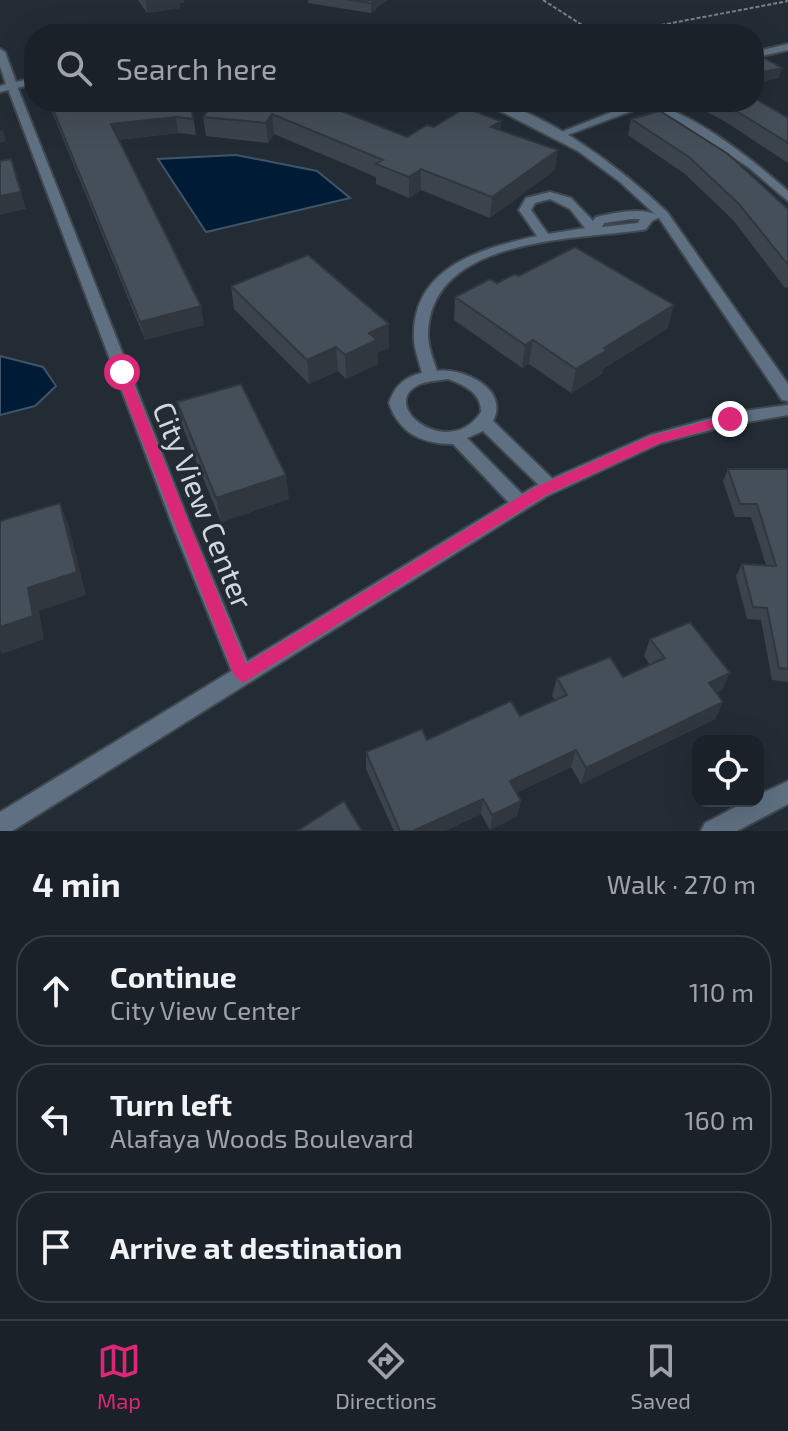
<!DOCTYPE html>
<meta charset="utf-8">
<style>
:root{--surface:#1a2128;--page:#232930;--text:#f1f3f6;--muted:#9fa3a8;--line:#383e45;--accent:#db2777}
body{margin:0;font-family:"Exo 2",sans-serif;background:var(--page);color:var(--text)}
.controls{position:absolute;right:24px;bottom:24px;display:grid;overflow:hidden;border-radius:16px;box-shadow:0 8px 32px #0002}
.controls button{width:72px;height:72px;display:grid;place-items:center;padding:0;border:0;border-bottom:2px solid var(--line);background:var(--surface);color:var(--text);font:40px sans-serif}
.stop{position:absolute;width:24px;height:24px;margin:-18px;border:6px solid #db2777;border-radius:50%;background:#fff}
.stop.end{background:#db2777;border-color:#fff;box-shadow:0 2px 8px #0008}
.list{margin:0;padding:0;list-style:none}
h2{display:flex;justify-content:space-between;align-items:center;height:104px;margin:0;padding:0 32px;font-size:34px}
h2 small{font-size:26px;font-weight:400;color:var(--muted)}
.list li{display:grid;grid-template-columns:52px 1fr auto;gap:24px;align-items:center;box-sizing:border-box;height:112px;margin:0 16px 16px;padding:0 16px;border:2px solid var(--line);border-radius:32px}
.list b{display:block;font-size:30px;white-space:nowrap}
.list p{margin:0;font-size:26px;white-space:nowrap;color:var(--muted)}
.list em{font-size:26px;font-style:normal;color:var(--muted)}
.icon{flex:none;width:44px;height:44px;fill:none;stroke:currentColor;stroke-width:2;stroke-linecap:round;stroke-linejoin:round}
.map{position:relative;flex:none;width:788px;height:831px;overflow:hidden}
.search{position:absolute;background:var(--surface);box-shadow:0 8px 32px #0002;left:24px;right:24px;top:24px;height:88px;display:flex;align-items:center;gap:20px;box-sizing:border-box;padding:0 28px;border-radius:32px;color:var(--muted);font-size:30px}
.sheet{height:488px;background:var(--surface)}
nav{display:flex;justify-content:space-around;align-items:center;box-sizing:border-box;height:112px;border-top:2px solid var(--line);background:var(--surface);font-size:22px;color:var(--muted)}
nav a{display:grid;justify-items:center;gap:4px}
nav .on{color:var(--accent)}
.map>svg:first-child{display:block}
.water{fill:#001b35;stroke:#3f5468;stroke-width:2}
.lines{fill:none;stroke-linecap:round;stroke-linejoin:round}
.minor-casing{stroke:#3f4850;stroke-width:4}
.tertiary-casing{stroke:#3f4850;stroke-width:4}
.path{stroke:#788088;stroke-width:2;stroke-dasharray:4 2;stroke-linecap:butt}
.minor{fill:#5f7082;fill-rule:evenodd}
.tertiary{fill:#5f7082;fill-rule:evenodd}
.wall{fill:#3b444d}
.shaded-wall{fill:#30373e}
.building{fill:#454f59;stroke:#30373e;stroke-width:2}
.route{fill:#db2777}
.labels{text-anchor:middle;dominant-baseline:central;stroke-width:6;stroke-linejoin:round;paint-order:stroke}
.street-label{font-size:30px;fill:#d2d8de;stroke:#232c35}
</style>
<div class="map">
<svg width="788" height="831" viewBox="0 0 788 831">
<rect width="100%" height="100%" fill="#232c35"/>
<path class="water" d="M 236,155 L 317,171 L 350,198 L 206,232 L 158,159 Z
M 0,356 L 43,367 L 56,386 L 35,406 L 0,415 Z"/>
<g class="lines">
<defs>
<path id="minor" d="M 788,44 L 788,50 L 754,58 L 754,52 Z
M 12,83 L 17,86 L 193,532 L 253,675 L 250,682 L 243,684 L 236,682 L 175,532 L 7,86 Z
M 637,102 C 682,102 754,161 788,191 L 788,201 L 748,167 L 678,121 L 645,106 L 565,136 L 556,134 Z
M 550,192 L 571,198 L 593,221 L 596,217 C 615,213 644,206 660,217 L 652,221 L 646,229 L 642,230 C 574,240 430,237 428,334 C 428,347 433,359 437,371 C 462,367 510,389 493,421 L 560,486 L 557,491 L 545,491 L 483,431 L 467,438 L 526,498 L 529,503 L 526,508 L 514,508 L 453,444 C 422,444 399,433 389,403 C 395,386 404,377 422,373 C 419,361 414,349 414,337 C 412,267 482,248 537,236 L 519,210 L 526,198 ZM 550,199 L 570,209 L 585,228 L 548,234 L 531,210 L 535,203 ZM 631,219 L 640,219 L 638,223 L 602,227 L 604,223 ZM 448,379 C 464,385 482,393 481,412 C 448,463 372,402 423,383 C 430,381 440,380 448,379 Z
M 788,781 L 788,804 L 737,831 L 701,831 L 705,823 L 747,801 L 758,801 L 758,795 Z"/>
<path id="tertiary" d="M 0,49 L 5,52 L 16,82 L 34,78 L 34,84 L 0,92 L 0,86 L 6,84 L 0,66 Z
M 483,102 C 537,102 629,175 667,212 L 788,384 L 788,401 L 782,400 L 659,218 L 620,182 L 578,151 Z
M 788,405 L 788,415 L 730,425 L 661,443 L 547,496 L 12,831 L 0,831 L 0,812 L 535,486 L 650,435 L 730,413 Z"/>
</defs>
<use href="#minor" class="minor-casing"/>
<use href="#tertiary" class="tertiary-casing"/>
<path class="path" d="M 543,0 L 596,34
M 614,34 L 788,1"/>
<use href="#minor" class="minor"/>
<use href="#tertiary" class="tertiary"/>
</g>
<path class="wall" d="M 138,0 L 184,0 L 184,3 L 180,3 L 180,8 L 147,13 Z
M 308,0 L 387,0 L 371,13 L 308,3 Z
M 49,102 L 99,102 L 100,104 L 191,102 L 196,135 L 178,133 L 119,140 L 204,325 L 145,340 L 52,112 Z
M 215,102 L 407,137 L 434,127 L 501,121 L 500,130 L 555,170 L 490,218 L 421,190 L 409,198 L 376,184 L 376,177 L 274,134 L 268,143 L 206,136 L 203,117 Z
M 687,102 L 754,102 L 788,118 L 788,163 L 726,122 Z
M 631,119 L 788,209 L 788,287 L 785,288 L 734,221 L 685,174 L 628,135 Z
M 519,276 L 668,328 L 603,369 L 602,374 L 571,393 L 529,364 L 522,368 L 454,320 L 455,297 Z
M 231,286 L 389,348 L 377,353 L 378,364 L 346,379 L 338,371 L 309,384 L 234,309 Z
M 177,402 L 289,499 L 221,522 L 182,426 Z
M 728,469 L 788,469 L 788,682 L 772,680 L 761,620 L 747,619 L 736,576 L 742,564 L 766,565 L 751,517 L 735,517 L 723,481 Z
M 650,639 L 722,690 L 716,693 L 723,702 L 715,719 L 581,784 L 571,767 L 516,793 L 521,801 L 517,816 L 490,830 L 481,814 L 445,831 L 394,831 L 366,769 L 366,752 L 427,740 L 520,716 L 555,700 L 552,696 L 557,678 L 623,677 L 650,665 L 644,656 Z"/>
<path class="shaded-wall" d="M 145,0 L 184,0 L 184,3 L 180,3 L 180,8 L 147,13 Z
M 375,0 L 387,0 L 371,13 L 371,3 Z
M 782,68 L 779,78 L 754,84 L 754,74 Z
M 272,114 L 274,134 L 268,143 L 266,123 Z
M 176,117 L 178,133 L 115,140 L 111,124 Z
M 501,121 L 499,140 L 491,127 Z
M 3,130 L 6,141 L 0,143 L 0,131 Z
M 558,150 L 555,170 L 490,218 L 492,197 Z
M 421,169 L 421,190 L 409,198 L 409,177 Z
M 16,175 L 26,209 L 0,215 L 0,196 Z
M 674,305 L 668,328 L 603,369 L 602,374 L 571,393 L 576,369 L 604,348 Z
M 201,306 L 204,325 L 145,340 L 140,322 Z
M 389,324 L 389,348 L 377,353 L 378,364 L 346,379 L 345,355 L 369,333 Z
M 533,340 L 529,364 L 522,368 L 525,345 Z
M 336,347 L 338,371 L 309,384 L 307,360 Z
M 286,475 L 289,499 L 221,522 L 216,498 Z
M 60,503 L 69,527 L 86,595 L 39,611 L 44,639 L 2,654 L 0,650 L 0,627 Z
M 730,673 L 722,690 L 701,700 L 709,683 Z
M 723,702 L 715,719 L 581,784 L 586,768 Z
M 576,750 L 571,767 L 507,797 L 510,781 Z
M 483,799 L 481,814 L 445,831 L 413,831 Z
M 521,801 L 517,816 L 490,830 L 492,815 Z"/>
<path class="building" d="M 349,0 L 375,0 L 371,3 Z
M 704,25 L 721,34 L 654,34 Z
M 754,52 L 782,68 L 754,74 Z
M 754,98 L 788,118 L 788,143 L 722,102 L 754,102 Z
M 50,102 L 99,102 L 100,104 L 123,102 L 191,102 L 193,119 L 176,117 L 111,124 L 201,306 L 140,322 Z
M 215,102 L 257,102 L 312,107 L 326,105 L 407,137 L 427,125 L 434,127 L 465,108 L 501,121 L 491,127 L 558,150 L 492,197 L 421,169 L 409,177 L 376,164 L 383,160 L 272,114 L 266,123 L 203,117 Z
M 660,111 L 728,154 L 788,209 L 788,265 L 739,204 L 689,157 L 631,119 Z
M 11,159 L 21,192 L 0,196 L 0,161 Z
M 575,247 L 674,305 L 604,348 L 607,350 L 576,369 L 533,340 L 525,345 L 455,297 L 490,279 L 497,283 L 515,274 L 519,276 Z
M 308,255 L 389,324 L 369,333 L 377,340 L 345,355 L 336,347 L 307,360 L 231,286 Z
M 241,384 L 286,475 L 216,498 L 177,402 Z
M 728,469 L 788,469 L 788,669 L 779,668 L 767,608 L 753,607 L 742,564 L 776,566 L 757,504 L 740,504 Z
M 60,503 L 77,572 L 28,588 L 33,616 L 0,627 L 0,521 Z
M 690,622 L 730,673 L 709,683 L 723,702 L 586,768 L 576,750 L 510,781 L 521,801 L 492,815 L 483,799 L 413,831 L 400,831 L 366,752 L 422,729 L 427,740 L 511,701 L 520,716 L 567,695 L 557,678 L 610,657 L 623,677 L 665,658 L 650,639 Z
M 344,801 L 362,831 L 297,831 Z"/>
<path class="route" d="M 122,368 L 128,372 L 246,664 L 536,487 L 651,436 L 730,415 L 737,419 L 735,422 L 660,443 L 546,495 L 243,683 L 234,675 L 115,372 Z"/>
<g class="labels">
<g class="street-label">
<text transform="translate(204 505) rotate(68)">City View Center</text>
</g>
</g>
</svg>
<div class="controls">
<button><svg class="icon" aria-label="locate" viewBox="0 0 24 24"><circle cx="12" cy="12" r="6"/><path d="M12 2v4M12 18v4M2 12h4M18 12h4"/></svg></button>
</div>
<div class="stop" style="left:122px;top:372px"></div>
<div class="stop end" style="left:730px;top:419px"></div>
<div class="search"><svg class="icon" aria-label="search" viewBox="0 0 24 24"><circle cx="10" cy="10" r="6"/><path d="M15 15l6 6"/></svg>Search here</div>
</div>
<section class="sheet">
<h2>4 min<small>Walk · 270 m</small></h2>
<ul class="list">
<li><svg class="icon" aria-label="ahead" viewBox="0 0 24 24"><path d="M12 20V5M6 11l6-6 6 6"/></svg><div><b>Continue</b><p>City View Center</p></div><em>110 m</em></li>
<li><svg class="icon" aria-label="left" viewBox="0 0 24 24"><path d="M17 20v-9H6M10 6l-5 5 5 5"/></svg><div><b>Turn left</b><p>Alafaya Woods Boulevard</p></div><em>160 m</em></li>
<li><svg class="icon" aria-label="arrive" viewBox="0 0 24 24"><path d="M6 21V4h12l-3 4 3 4H6"/></svg><div><b>Arrive at destination</b></div></li>
</ul>
</section>
<nav>
<a class="on"><svg class="icon" aria-label="map" viewBox="0 0 24 24"><path d="M3 6l6-2 6 2 6-2v14l-6 2-6-2-6 2zM9 4v14M15 6v14"/></svg>Map</a>
<a><svg class="icon" aria-label="directions" viewBox="0 0 24 24"><path d="M12 3l9 9-9 9-9-9zM9 14v-3h6M13 9l2 2-2 2"/></svg>Directions</a>
<a><svg class="icon" aria-label="saved" viewBox="0 0 24 24"><path d="M7 4h10v16l-5-4-5 4z"/></svg>Saved</a>
</nav>
